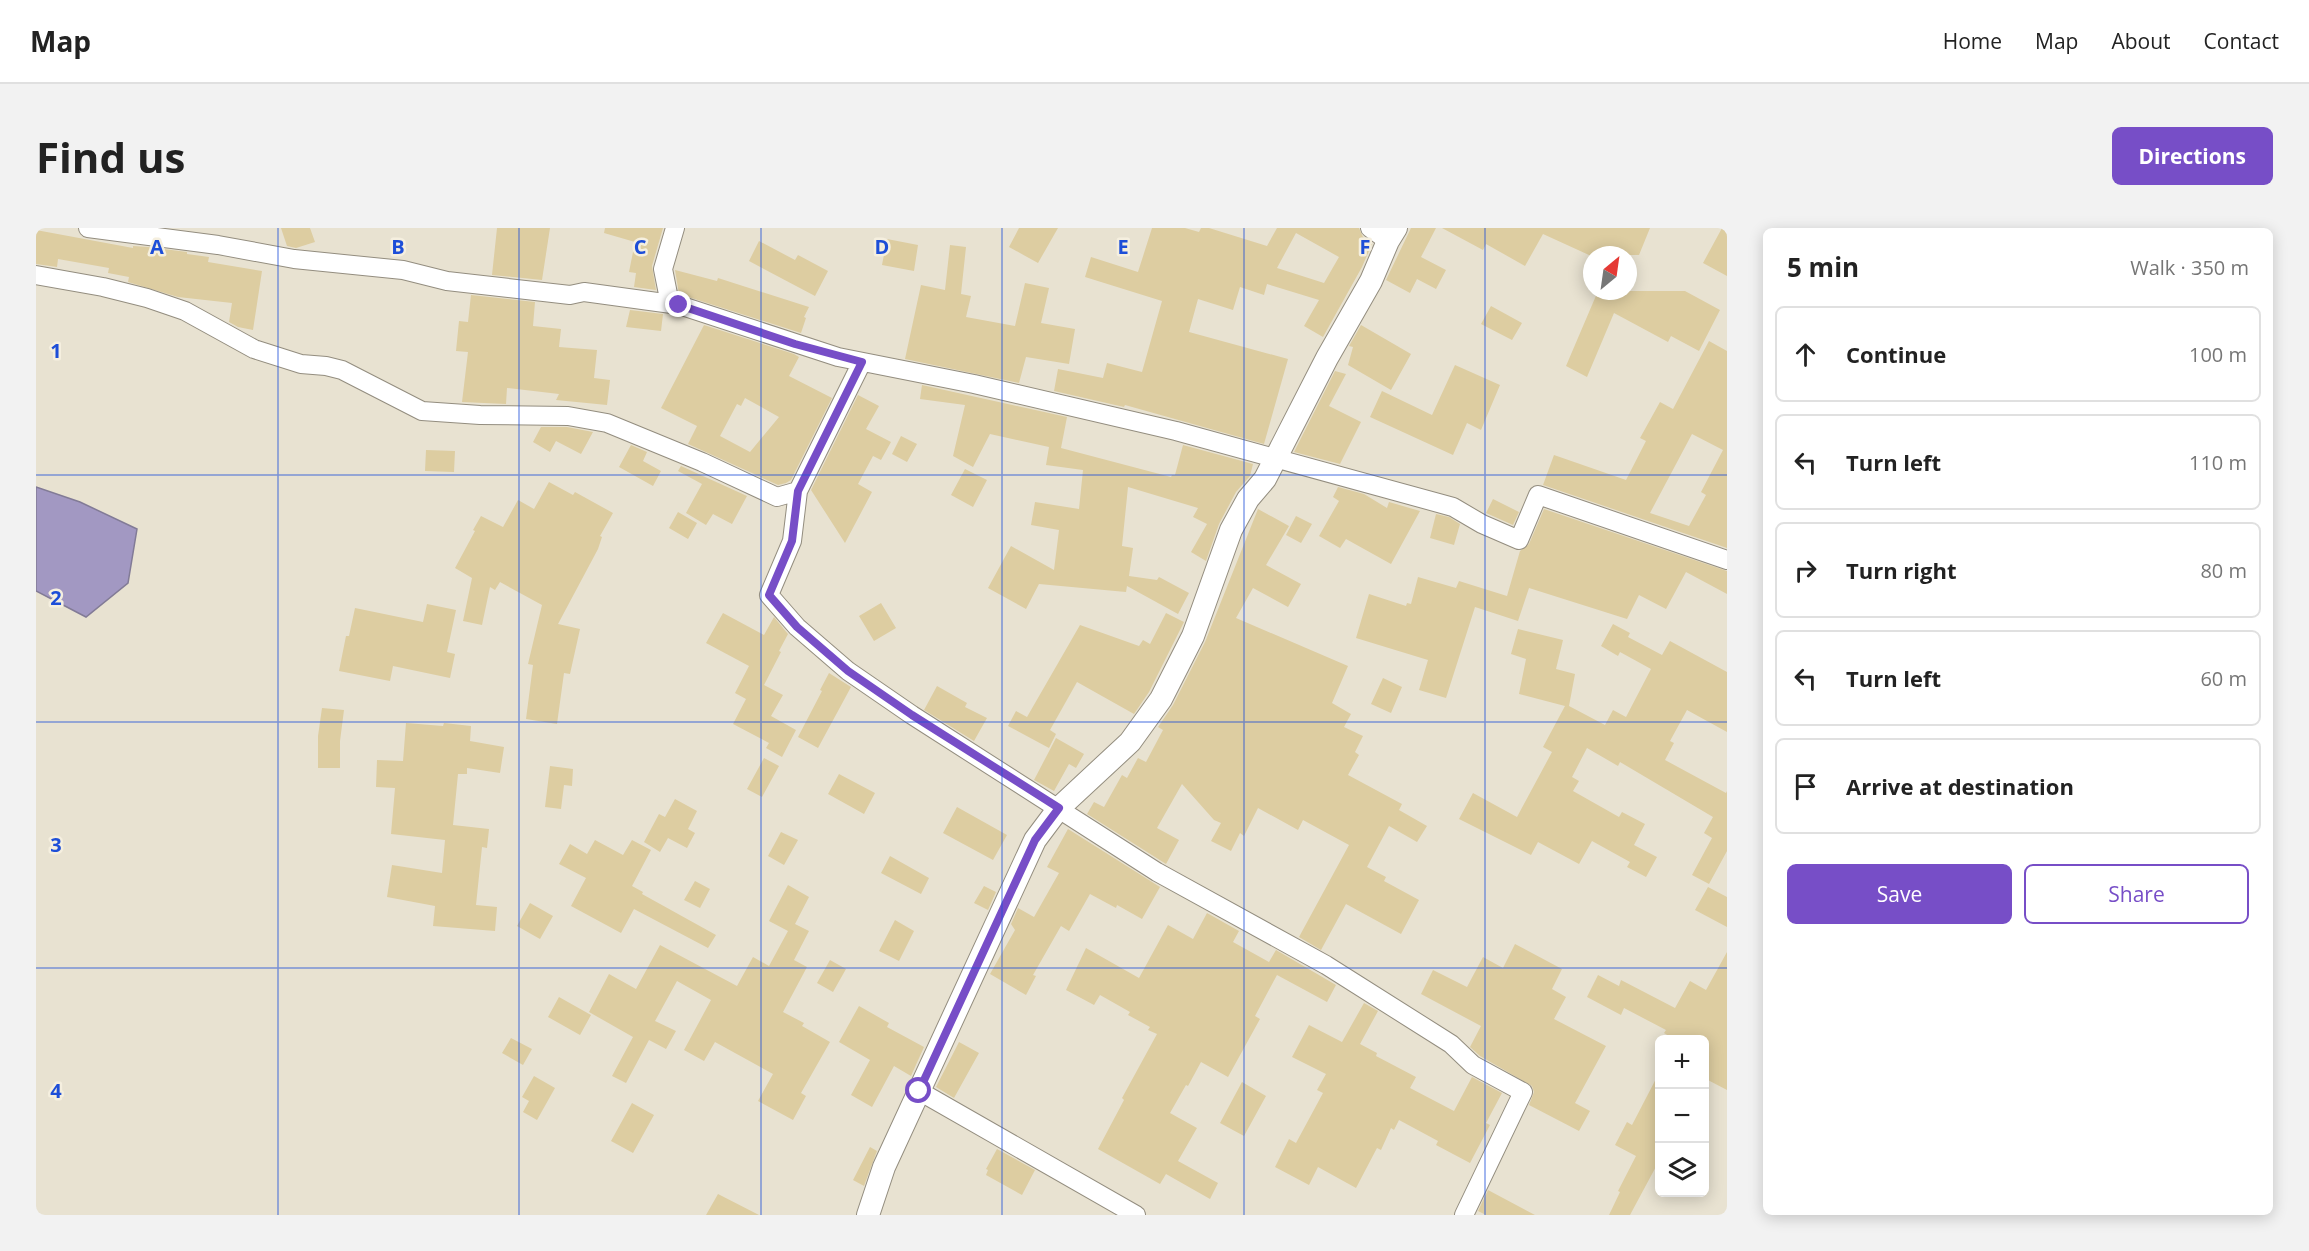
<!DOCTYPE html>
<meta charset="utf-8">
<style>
:root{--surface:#fff;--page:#f2f2f2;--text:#222;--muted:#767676;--line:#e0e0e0;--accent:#774ec7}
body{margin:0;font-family:"Open Sans",sans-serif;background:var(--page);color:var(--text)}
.controls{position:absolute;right:18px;bottom:18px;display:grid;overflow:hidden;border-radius:9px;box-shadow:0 3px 15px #0003}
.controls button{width:54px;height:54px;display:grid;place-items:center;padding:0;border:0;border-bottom:2px solid var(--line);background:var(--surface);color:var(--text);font:30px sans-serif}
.compass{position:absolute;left:1547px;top:18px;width:54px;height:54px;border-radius:50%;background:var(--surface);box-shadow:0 3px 15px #0003;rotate:29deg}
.stop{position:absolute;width:18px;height:18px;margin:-14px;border:4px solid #774ec7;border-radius:50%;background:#fff}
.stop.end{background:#774ec7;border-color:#fff;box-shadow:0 2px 6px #0008}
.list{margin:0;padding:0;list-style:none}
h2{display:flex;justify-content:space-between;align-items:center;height:78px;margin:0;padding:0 24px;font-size:26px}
h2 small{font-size:20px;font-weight:400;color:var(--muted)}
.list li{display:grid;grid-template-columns:39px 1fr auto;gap:18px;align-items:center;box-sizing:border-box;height:96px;margin:0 12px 12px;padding:0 12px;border:2px solid var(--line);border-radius:9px}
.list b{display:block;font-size:22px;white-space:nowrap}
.list em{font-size:20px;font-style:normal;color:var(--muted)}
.actions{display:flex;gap:12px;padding:18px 24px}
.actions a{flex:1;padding:14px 0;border:2px solid var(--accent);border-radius:9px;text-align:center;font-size:21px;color:var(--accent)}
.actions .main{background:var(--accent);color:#fff}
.icon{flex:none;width:33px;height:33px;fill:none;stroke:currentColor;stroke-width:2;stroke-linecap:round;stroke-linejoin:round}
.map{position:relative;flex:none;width:1691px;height:987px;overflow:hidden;border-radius:9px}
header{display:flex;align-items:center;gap:36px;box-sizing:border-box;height:84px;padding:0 30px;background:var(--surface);border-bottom:2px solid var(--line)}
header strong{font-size:28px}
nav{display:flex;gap:33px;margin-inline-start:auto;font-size:21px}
.intro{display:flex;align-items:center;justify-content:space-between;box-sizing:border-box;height:144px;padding:0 36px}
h1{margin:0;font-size:42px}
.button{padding:15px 27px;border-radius:9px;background:var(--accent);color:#fff;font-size:21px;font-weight:700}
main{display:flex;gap:36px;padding:0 36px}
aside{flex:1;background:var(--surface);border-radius:9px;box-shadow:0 3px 15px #0003}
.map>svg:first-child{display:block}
.water{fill:#a298c2;stroke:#827b96;stroke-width:1.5}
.building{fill:#ddcda1;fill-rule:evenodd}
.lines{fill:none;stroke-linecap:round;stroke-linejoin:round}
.minor-casing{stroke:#938d7f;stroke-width:20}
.tertiary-casing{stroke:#938d7f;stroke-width:24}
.minor{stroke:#fff;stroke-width:18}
.tertiary{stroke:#fff;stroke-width:22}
.route{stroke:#774ec7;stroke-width:8}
.grid{fill:none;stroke:#1d4ed8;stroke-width:1.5;stroke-opacity:0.55}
.grid-label{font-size:20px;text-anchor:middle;font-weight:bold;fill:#1d4ed8;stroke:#f5efdf;stroke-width:5;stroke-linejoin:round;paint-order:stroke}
</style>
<header>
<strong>Map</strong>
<nav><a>Home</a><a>Map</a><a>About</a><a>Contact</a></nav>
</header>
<div class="intro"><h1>Find us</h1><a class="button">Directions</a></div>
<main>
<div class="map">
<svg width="1691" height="987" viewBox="0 0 1691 987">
<rect width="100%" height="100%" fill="#e8e2d1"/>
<path class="water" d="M 0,259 L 44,274 L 101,301 L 92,355 L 50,389 L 0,363 Z"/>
<path class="building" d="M 245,0 L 274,0 L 279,14 L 260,20 L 251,18 Z
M 461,0 L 514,0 L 506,52 L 456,47 Z
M 569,0 L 627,0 L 616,38 L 620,62 L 598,59 L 600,45 L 593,44 L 599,14 L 568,5 Z
M 983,0 L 1022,0 L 1002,35 L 973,19 Z
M 1116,0 L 1149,0 L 1163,4 L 1165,0 L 1173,0 L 1231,18 L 1241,0 L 1323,0 L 1327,9 L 1336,16 L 1326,39 L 1287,109 L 1268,98 L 1283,72 L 1231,56 L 1228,67 L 1204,59 L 1197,82 L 1162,71 L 1153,104 L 1252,131 L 1228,216 L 1089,177 L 1088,179 L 1018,163 L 1022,141 L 1067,150 L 1071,135 L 1106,144 L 1126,73 L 1049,49 L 1055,29 L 1102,44 ZM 1260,5 L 1303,29 L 1288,55 L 1241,40 Z
M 1375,0 L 1400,0 L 1385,29 L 1410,42 L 1400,61 L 1381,51 L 1374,65 L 1350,52 Z
M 1406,0 L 1614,0 L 1603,27 L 1553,27 L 1507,6 L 1489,38 L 1450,16 L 1447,22 Z
M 1686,0 L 1691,0 L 1691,48 L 1667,35 Z
M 0,2 L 97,20 L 97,18 L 112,19 L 151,24 L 151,26 L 173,29 L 172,34 L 226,43 L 217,102 L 202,99 L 193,94 L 196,75 L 142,69 L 92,54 L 93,49 L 72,45 L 73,40 L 22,31 L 21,39 L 0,36 Z
M 851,11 L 882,17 L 878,43 L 846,37 Z
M 723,13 L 759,32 L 762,27 L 792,43 L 779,68 L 713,33 Z
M 914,17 L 930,19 L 925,66 L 935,68 L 930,89 L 979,98 L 989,55 L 1013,60 L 1005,95 L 1039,101 L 1033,136 L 990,129 L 983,155 L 869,131 L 885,57 L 909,62 Z
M 639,42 L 681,53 L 682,50 L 773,79 L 768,89 L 770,90 L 765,105 L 643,66 Z
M 1562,63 L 1649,63 L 1684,82 L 1663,123 L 1635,108 L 1632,114 L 1578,85 L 1551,149 L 1530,138 Z
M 435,67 L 499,74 L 497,98 L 525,101 L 523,119 L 561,122 L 558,150 L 574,152 L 571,177 L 520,172 L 523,166 L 471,160 L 470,176 L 426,174 L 432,124 L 420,123 L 423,93 L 432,94 Z
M 1455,78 L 1486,95 L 1476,112 L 1445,96 Z
M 594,82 L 627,86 L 625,103 L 590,99 Z
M 668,97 L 758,126 L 763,129 L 753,148 L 796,170 L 755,252 L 750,255 L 742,257 L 652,216 L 661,198 L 625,180 ZM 709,170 L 743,189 L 714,224 L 684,208 L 701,176 L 705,178 Z
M 1325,97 L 1375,126 L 1355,162 L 1312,137 L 1317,119 L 1313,118 Z
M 1673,113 L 1691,123 L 1691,320 L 1507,257 L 1518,227 L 1590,252 L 1610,213 L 1604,210 L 1624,174 L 1637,181 ZM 1656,206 L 1687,222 L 1665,264 L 1670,267 L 1653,298 L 1614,285 Z
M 1419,137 L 1464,157 L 1445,202 L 1431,195 L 1417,227 L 1334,189 L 1346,163 L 1396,187 Z
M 1299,143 L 1310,146 L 1293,178 L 1325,194 L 1304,236 L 1258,224 Z
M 886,157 L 1031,189 L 1025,220 L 1135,249 L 1136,247 L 1139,247 L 1147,217 L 1217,236 L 1214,248 L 1200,264 L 1183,296 L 1170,333 L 1155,324 L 1171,296 L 1157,289 L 1162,280 L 1092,259 L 1086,318 L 1097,320 L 1093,348 L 1121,352 L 1123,349 L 1153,365 L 1142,386 L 1091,358 L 1090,364 L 1003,356 L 990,381 L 952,360 L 975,318 L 1018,342 L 1023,302 L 995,297 L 999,274 L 1043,281 L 1047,242 L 1010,237 L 1013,219 L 954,206 L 937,239 L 917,228 L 929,177 L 884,171 Z
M 822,167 L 843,178 L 830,201 L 855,214 L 845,232 L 837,228 L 822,256 L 836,264 L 809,315 L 775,262 Z
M 505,199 L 531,199 L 557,204 L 545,226 L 520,213 L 514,224 L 497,214 Z
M 865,208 L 881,216 L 871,234 L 856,226 Z
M 595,217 L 611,224 L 607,233 L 625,243 L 617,258 L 583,239 Z
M 390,222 L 419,223 L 418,244 L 389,243 Z
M 645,238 L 711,268 L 696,296 L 677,286 L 670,297 L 650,285 L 666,256 L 642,243 Z
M 929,241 L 951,252 L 937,279 L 915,267 Z
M 513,254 L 537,267 L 539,264 L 577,285 L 564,308 L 566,309 L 562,321 L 522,396 L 544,401 L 534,446 L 528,445 L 521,496 L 490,491 L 497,437 L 492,436 L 506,377 L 464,354 L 459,362 L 454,359 L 446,397 L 427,393 L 436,350 L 419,340 L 439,303 L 437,302 L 445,288 L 467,299 L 482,272 L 498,281 Z
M 1302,259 L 1328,266 L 1351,280 L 1353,274 L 1384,283 L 1355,336 L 1310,311 L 1304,320 L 1283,308 L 1303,273 L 1297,269 Z
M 1457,271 L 1483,284 L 1477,297 L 1450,285 Z
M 1222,281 L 1253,298 L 1230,337 L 1265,356 L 1252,379 L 1217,360 L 1200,390 L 1312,438 L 1296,475 L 1315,486 L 1308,499 L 1327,508 L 1319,524 L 1323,527 L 1312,547 L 1366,576 L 1363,582 L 1391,598 L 1381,614 L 1353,598 L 1331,639 L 1350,649 L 1348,653 L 1383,672 L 1365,706 L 1310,676 L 1285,722 L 1263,709 L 1313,617 L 1267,592 L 1262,602 L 1222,580 L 1208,608 L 1204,605 L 1195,623 L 1175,613 L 1185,595 L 1178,592 L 1146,556 L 1121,600 L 1143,612 L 1130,636 L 1051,586 L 1058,574 L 1068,579 L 1086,547 L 1091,550 L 1102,530 L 1110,534 L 1127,502 L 1122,499 L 1137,477 L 1169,414 Z
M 1508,281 L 1691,343 L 1691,366 L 1650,344 L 1630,381 L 1603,367 L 1591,391 L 1493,360 L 1482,393 L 1439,379 L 1410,470 L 1383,462 L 1392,432 L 1320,410 L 1333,366 L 1370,378 L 1371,375 L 1375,376 L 1382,349 L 1420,360 L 1423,353 L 1471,368 L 1484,323 L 1493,316 Z
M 642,284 L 661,295 L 652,311 L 633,300 Z
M 1400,286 L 1413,289 L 1424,296 L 1418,317 L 1394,310 Z
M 1260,288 L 1276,296 L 1265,315 L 1250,307 Z
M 845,375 L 860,400 L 838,413 L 823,388 Z
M 391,376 L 420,382 L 411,424 L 419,426 L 414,450 L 357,438 L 354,453 L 303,443 L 310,408 L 313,408 L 319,380 L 387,394 Z
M 687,385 L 728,407 L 738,389 L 752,406 L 743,423 L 745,424 L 728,457 L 747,467 L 735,488 L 760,502 L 746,529 L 730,520 L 733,515 L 697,496 L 710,471 L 699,465 L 713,438 L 670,415 Z
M 1130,385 L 1148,394 L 1113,464 L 1098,486 L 1041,454 L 1014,502 L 1020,506 L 1013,520 L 972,498 L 980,483 L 991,489 L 1044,397 L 1103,418 L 1107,412 L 1114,416 Z
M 1577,396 L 1594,405 L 1592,409 L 1626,427 L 1634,413 L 1691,444 L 1691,504 L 1651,482 L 1634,513 L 1638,515 L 1629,532 L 1690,565 L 1691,563 L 1691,623 L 1673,656 L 1656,647 L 1676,610 L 1668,605 L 1677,589 L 1584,534 L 1582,538 L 1551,520 L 1536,549 L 1543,553 L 1537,563 L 1583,589 L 1586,584 L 1609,596 L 1598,617 L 1621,629 L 1610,649 L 1591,639 L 1594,634 L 1556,613 L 1543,636 L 1502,614 L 1495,627 L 1423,591 L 1437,565 L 1481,589 L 1516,524 L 1507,519 L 1529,478 L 1483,466 L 1490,431 L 1475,426 L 1482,401 L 1527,412 L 1520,441 L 1539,446 L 1533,478 L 1569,497 L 1577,482 L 1590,489 L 1615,441 L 1584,424 L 1582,428 L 1565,418 Z
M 793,445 L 815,459 L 782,520 L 762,509 L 786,463 L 784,462 Z
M 1347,450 L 1366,459 L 1355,485 L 1335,476 Z
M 901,458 L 931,475 L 929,479 L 951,490 L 938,513 L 888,482 Z
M 286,480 L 308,482 L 304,513 L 304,540 L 282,540 L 282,508 Z
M 370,495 L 407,498 L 408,495 L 435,498 L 434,513 L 468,519 L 464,545 L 431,540 L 431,546 L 422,546 L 417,597 L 453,601 L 451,620 L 446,619 L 440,677 L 461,679 L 459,703 L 397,698 L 399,678 L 351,669 L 356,637 L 406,645 L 409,612 L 355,606 L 359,560 L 340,559 L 341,532 L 367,533 Z
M 1020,510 L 1048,526 L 1040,540 L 1033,536 L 1018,563 L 998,552 Z
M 728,530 L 743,538 L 726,569 L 711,561 Z
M 514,538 L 537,541 L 536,558 L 528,557 L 525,581 L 509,579 Z
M 803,546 L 839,565 L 828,586 L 792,566 Z
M 639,571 L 661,583 L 652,601 L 659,605 L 651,620 L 632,610 L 624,624 L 608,614 L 623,586 L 629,589 Z
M 921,579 L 971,607 L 957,632 L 907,605 Z
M 1032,601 L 1124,659 L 1106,691 L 1081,677 L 1080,680 L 1054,666 L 1033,703 L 1025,698 L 997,747 L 1000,748 L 990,767 L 954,746 L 979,702 L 975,696 L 982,680 L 998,689 L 1023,645 L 1011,639 Z
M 745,604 L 762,612 L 748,637 L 732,628 Z
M 559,612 L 587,627 L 596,612 L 615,622 L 596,658 L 607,664 L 606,666 L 680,707 L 672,720 L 598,681 L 585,705 L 535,678 L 550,650 L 523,636 L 534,616 L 551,626 Z
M 854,628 L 893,650 L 885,666 L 845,645 Z
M 659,653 L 674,661 L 664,680 L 648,672 Z
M 752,657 L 773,669 L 759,696 L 773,703 L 758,732 L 771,739 L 747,784 L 768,795 L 766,798 L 794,814 L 765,865 L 770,868 L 757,892 L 722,873 L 737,846 L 679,814 L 668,833 L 648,822 L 675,772 L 641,753 L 619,793 L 640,803 L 630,821 L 613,812 L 590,855 L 576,848 L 597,809 L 553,784 L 573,746 L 600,761 L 624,717 L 701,758 L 717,729 L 733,738 L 752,703 L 733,693 Z
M 948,658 L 960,664 L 952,682 L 938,675 Z
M 1672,659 L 1691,669 L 1691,699 L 1659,682 Z
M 494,675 L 517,688 L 504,711 L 481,698 Z
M 1171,685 L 1203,703 L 1197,714 L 1233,734 L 1240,722 L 1300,757 L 1291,774 L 1241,747 L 1219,788 L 1224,791 L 1192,849 L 1165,834 L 1152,858 L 1150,857 L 1134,885 L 1161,900 L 1142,933 L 1182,955 L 1174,971 L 1130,946 L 1124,956 L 1062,921 L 1088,872 L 1086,870 L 1121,806 L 1112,802 L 1114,799 L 1092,787 L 1094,784 L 1064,767 L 1058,777 L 1030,762 L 1050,720 L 1103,750 L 1132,697 L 1157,711 Z
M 859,692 L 878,703 L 863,733 L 843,723 Z
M 1479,716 L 1526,741 L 1516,761 L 1530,769 L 1518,791 L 1570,818 L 1539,875 L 1554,883 L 1543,903 L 1493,877 L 1498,864 L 1496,858 L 1444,828 L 1434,819 L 1445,798 L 1385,766 L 1397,742 L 1431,759 L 1447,729 L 1467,740 Z
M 1691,724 L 1691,862 L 1668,850 L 1668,812 L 1639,812 L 1628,805 L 1630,802 L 1588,780 L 1585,787 L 1551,769 L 1562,747 L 1583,758 L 1585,752 L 1639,780 L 1654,753 L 1670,762 Z
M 794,732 L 810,741 L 797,764 L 781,755 Z
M 523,769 L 555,787 L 544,807 L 512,789 Z
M 1328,775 L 1342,783 L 1324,816 L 1341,825 L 1340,828 L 1380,849 L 1374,860 L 1418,883 L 1436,849 L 1466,865 L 1450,895 L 1454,897 L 1434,935 L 1400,917 L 1402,913 L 1363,892 L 1358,902 L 1355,900 L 1345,922 L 1341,920 L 1320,960 L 1282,939 L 1273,957 L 1239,939 L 1253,911 L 1260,915 L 1287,865 L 1281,862 L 1290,846 L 1256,829 L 1273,797 L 1306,814 Z
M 823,778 L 853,795 L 851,799 L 888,819 L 875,848 L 858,838 L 836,879 L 815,867 L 834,832 L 803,814 Z
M 475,810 L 496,821 L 487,837 L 466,825 Z
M 923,814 L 943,825 L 918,870 L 900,859 Z
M 1623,845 L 1623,933 L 1594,987 L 1573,987 L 1584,964 L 1582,963 L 1600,928 L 1579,917 L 1591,894 L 1596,897 Z
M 498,848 L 519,860 L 501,892 L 487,884 L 493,873 L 486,869 Z
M 1206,854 L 1230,868 L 1208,908 L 1184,895 Z
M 596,875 L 618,887 L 597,925 L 575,913 Z
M 834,919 L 841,923 L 828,958 L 817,952 Z
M 961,921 L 999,942 L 986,967 L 950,947 L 952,942 L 950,941 Z
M 1452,962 L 1499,987 L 1450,987 L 1442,983 Z
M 682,966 L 723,987 L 670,987 Z"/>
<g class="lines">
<defs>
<path id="minor" d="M 52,0 L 182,17 L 258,31 L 367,42 L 411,53 L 534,67 L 548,64 L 643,77 L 802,129 L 938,156 L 1140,203 L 1417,279 L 1446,296 L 1483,312 L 1502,267 L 1691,332
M 1334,0 L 1352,13
M 0,47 L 67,59 L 111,70 L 149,83 L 218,121 L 265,136 L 290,138 L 306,142 L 386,183 L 444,187 L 532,188 L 571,195 L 666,234 L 741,269 L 762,263 L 826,134
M 634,76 L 627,41 L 639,0
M 762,263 L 756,313 L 733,367 L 761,399 L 812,443 L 876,487 L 1121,644 L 1290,737 L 1415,816 L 1437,837 L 1487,864 L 1428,987
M 883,863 L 1100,987"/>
<path id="tertiary" d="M 832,987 L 848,939 L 999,612 L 1023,580 L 1094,514 L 1125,471 L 1157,408 L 1195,302 L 1212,271 L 1229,251 L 1291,130 L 1335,53 L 1352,13 L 1360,0"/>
</defs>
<use href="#minor" class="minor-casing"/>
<use href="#tertiary" class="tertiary-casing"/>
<use href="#minor" class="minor"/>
<use href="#tertiary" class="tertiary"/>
</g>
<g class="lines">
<path class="route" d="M 643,77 L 759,116 L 826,134 L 762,263 L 756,313 L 733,367 L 761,399 L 812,443 L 876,487 L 1023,580 L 999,612 L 883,863"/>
</g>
<path class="grid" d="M 242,0 L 242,987M 483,0 L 483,987M 725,0 L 725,987M 966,0 L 966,987M 1208,0 L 1208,987M 1449,0 L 1449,987M 0,247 L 1691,247M 0,494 L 1691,494M 0,740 L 1691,740"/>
<g class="grid-label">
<text x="121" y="26">A</text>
<text x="362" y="26">B</text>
<text x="604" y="26">C</text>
<text x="846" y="26">D</text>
<text x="1087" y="26">E</text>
<text x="1329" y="26">F</text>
<text x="20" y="130">1</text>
<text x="20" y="377">2</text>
<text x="20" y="624">3</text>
<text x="20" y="870">4</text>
</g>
</svg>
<div class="controls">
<button>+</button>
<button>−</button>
<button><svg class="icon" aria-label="layers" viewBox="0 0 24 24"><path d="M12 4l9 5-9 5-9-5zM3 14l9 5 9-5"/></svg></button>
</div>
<svg class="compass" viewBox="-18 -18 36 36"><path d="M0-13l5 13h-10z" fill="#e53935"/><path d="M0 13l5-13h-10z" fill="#767676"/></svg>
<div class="stop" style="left:883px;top:863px"></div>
<div class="stop end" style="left:643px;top:77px"></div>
</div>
<aside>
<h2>5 min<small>Walk · 350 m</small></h2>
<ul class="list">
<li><svg class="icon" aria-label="ahead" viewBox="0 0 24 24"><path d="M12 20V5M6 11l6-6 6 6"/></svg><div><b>Continue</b></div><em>100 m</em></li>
<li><svg class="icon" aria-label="left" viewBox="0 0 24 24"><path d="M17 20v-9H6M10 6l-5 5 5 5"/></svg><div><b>Turn left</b></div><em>110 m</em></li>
<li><svg class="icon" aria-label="right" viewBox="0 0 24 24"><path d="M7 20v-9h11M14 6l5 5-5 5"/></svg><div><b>Turn right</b></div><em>80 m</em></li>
<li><svg class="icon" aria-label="left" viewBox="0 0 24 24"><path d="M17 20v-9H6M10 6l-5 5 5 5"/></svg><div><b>Turn left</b></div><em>60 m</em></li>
<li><svg class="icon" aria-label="arrive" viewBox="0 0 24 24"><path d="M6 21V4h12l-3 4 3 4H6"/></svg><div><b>Arrive at destination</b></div></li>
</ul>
<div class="actions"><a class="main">Save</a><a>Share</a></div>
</aside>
</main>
